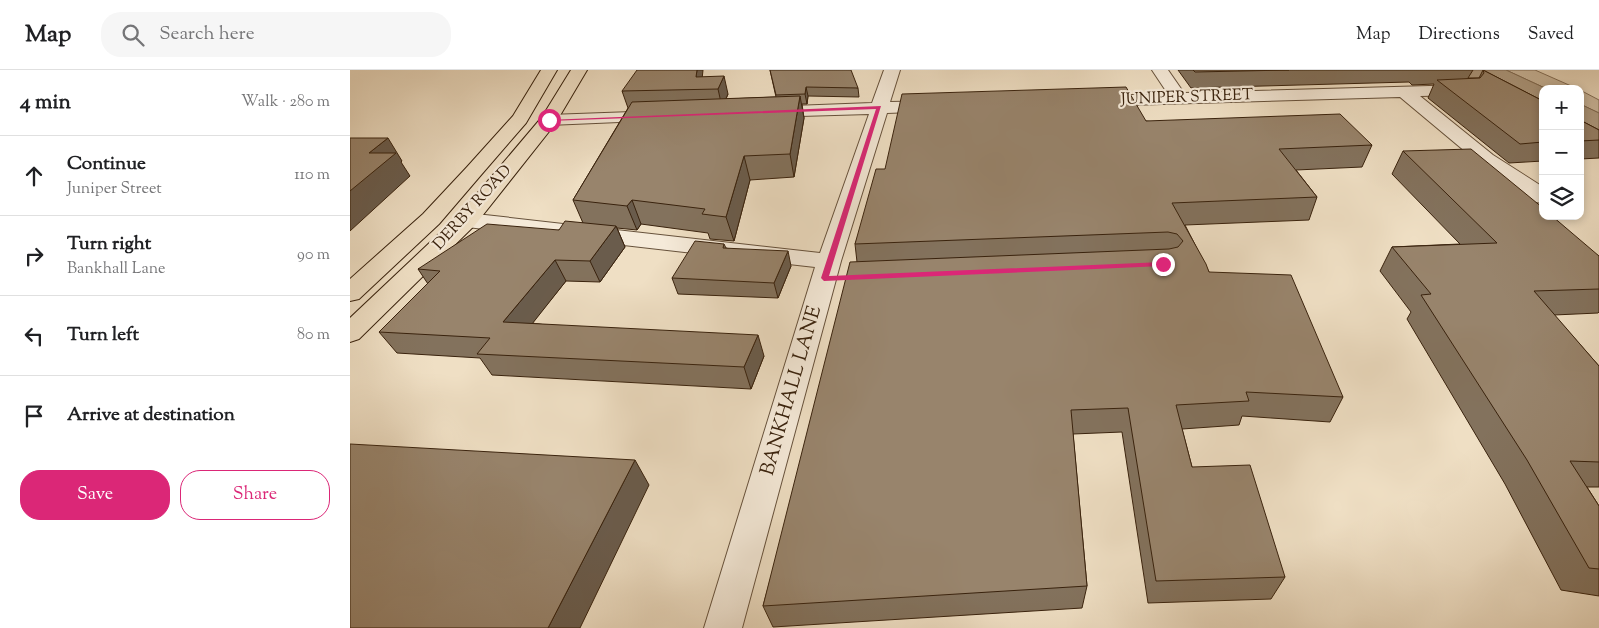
<!DOCTYPE html>
<meta charset="utf-8">
<style>
:root{--surface:#fff;--page:#f6f6f6;--text:#202124;--muted:#757577;--line:#e0e0e0;--accent:#db2777}
body{margin:0;font-family:"Sorts Mill Goudy",serif;background:var(--page);color:var(--text)}
.controls{position:absolute;right:15px;top:15px;display:grid;overflow:hidden;border-radius:10px;box-shadow:0 2px 8px #0003}
.controls button{width:45px;height:45px;display:grid;place-items:center;padding:0;border:0;border-bottom:1px solid var(--line);background:var(--surface);color:var(--text);font:25px sans-serif}
.stop{position:absolute;width:15px;height:15px;margin:-11px;border:4px solid #db2777;border-radius:50%;background:#fff}
.stop.end{background:#db2777;border-color:#fff;box-shadow:0 1px 5px #0008}
.list{margin:0;padding:0;list-style:none}
h2{display:flex;justify-content:space-between;align-items:center;height:65px;margin:0;padding:0 20px;font-size:21px}
h2 small{font-size:16px;font-weight:400;color:var(--muted)}
.list li{display:grid;grid-template-columns:32px 1fr auto;gap:15px;align-items:center;box-sizing:border-box;height:80px;padding:0 20px;border-top:1px solid var(--line)}
.list b{display:block;font-size:19px;white-space:nowrap}
.list p{margin:0;font-size:16px;white-space:nowrap;color:var(--muted)}
.list em{font-size:16px;font-style:normal;color:var(--muted)}
.actions{display:flex;gap:10px;padding:15px 20px}
.actions a{flex:1;padding:11px 0;border:1px solid var(--accent);border-radius:20px;text-align:center;font-size:18px;color:var(--accent)}
.actions .main{background:var(--accent);color:#fff}
.icon{flex:none;width:28px;height:28px;fill:none;stroke:currentColor;stroke-width:2;stroke-linecap:round;stroke-linejoin:round}
.map{position:relative;flex:none;width:1249px;height:558px;overflow:hidden}
header{display:flex;align-items:center;gap:30px;box-sizing:border-box;height:70px;padding:0 25px;background:var(--surface);border-bottom:1px solid var(--line)}
header strong{font-size:24px}
nav{display:flex;gap:28px;margin-inline-start:auto;font-size:18px}
.search{width:350px;height:45px;background:var(--page);display:flex;align-items:center;gap:12px;box-sizing:border-box;padding:0 18px;border-radius:20px;color:var(--muted);font-size:19px}
main{display:flex}
aside{flex:1;background:var(--surface)}
.map>svg:first-child{display:block}
.green{fill:#d0bfa5;stroke:#847059}
.water{fill:#b19f86;stroke:#816d56}
.lines{fill:none;stroke-linecap:round;stroke-linejoin:round}
.street-casing{stroke:#66513b;stroke-width:2}
.highway-casing{stroke:#39220d;stroke-width:2}
.street{fill:#f5ead9;fill-rule:evenodd}
.highway{fill:#efdfc4;fill-rule:evenodd}
.wall{fill:#83725d;stroke:#39220d}
.shaded-wall{fill:#6a5c4c;stroke:#39220d}
.building{fill:#98846c;stroke:#39220d}
.route{fill:#db2777}
.labels{text-anchor:middle;dominant-baseline:central;stroke-width:4.5;stroke-linejoin:round;paint-order:stroke}
.far-street-label{font-size:16px;fill:#39220d;stroke:#f5ead9}
.street-label{font-size:20px;fill:#39220d;stroke:#f5ead9}
</style>
<header>
<strong>Map</strong>
<div class="search"><svg class="icon" aria-label="search" viewBox="0 0 24 24"><circle cx="10" cy="10" r="6"/><path d="M15 15l6 6"/></svg>Search here</div>
<nav><a>Map</a><a>Directions</a><a>Saved</a></nav>
</header>
<main>
<aside>
<h2>4 min<small>Walk · 280 m</small></h2>
<ul class="list">
<li><svg class="icon" aria-label="ahead" viewBox="0 0 24 24"><path d="M12 20V5M6 11l6-6 6 6"/></svg><div><b>Continue</b><p>Juniper Street</p></div><em>110 m</em></li>
<li><svg class="icon" aria-label="right" viewBox="0 0 24 24"><path d="M7 20v-9h11M14 6l5 5-5 5"/></svg><div><b>Turn right</b><p>Bankhall Lane</p></div><em>90 m</em></li>
<li><svg class="icon" aria-label="left" viewBox="0 0 24 24"><path d="M17 20v-9H6M10 6l-5 5 5 5"/></svg><div><b>Turn left</b></div><em>80 m</em></li>
<li><svg class="icon" aria-label="arrive" viewBox="0 0 24 24"><path d="M6 21V4h12l-3 4 3 4H6"/></svg><div><b>Arrive at destination</b></div></li>
</ul>
<div class="actions"><a class="main">Save</a><a>Share</a></div>
</aside>
<div class="map">
<svg width="1249" height="558" viewBox="0 0 1249 558">
<rect width="100%" height="100%" fill="#efdfc4"/>
<filter id="stains"><feTurbulence type="fractalNoise" baseFrequency=".004" numOctaves="4"/><feColorMatrix values="0 0 0 0 .2 0 0 0 0 .09 0 0 0 0 .02 0 0 0 .5 -.17"/></filter>
<radialGradient id="worn" r=".72"><stop offset=".6" stop-color="#630" stop-opacity="0"/><stop offset="1" stop-color="#630" stop-opacity=".3"/></radialGradient>
<path class="green" d="M 1156,0 L 1185,0 L 1228,19 L 1197,19 Z
M 1230,20 L 1249,30 L 1249,43 L 1230,34 Z"/>
<path class="water" d="M 1102,0 L 1156,0 L 1197,19 L 1193,19 L 1193,44 Z
M 1230,34 L 1249,43 L 1249,72 L 1230,62 Z"/>
<g class="lines">
<defs>
<path id="street" d="M 534,0 L 550,0 L 540,32 L 588,31 L 594,32 L 597,36 L 594,40 L 588,41 L 537,43 L 491,191 L 392,558 L 354,558 L 465,197 L 117,157 L 109,155 L 106,150 L 109,145 L 117,143 L 470,183 L 519,44 L 416,47 L 410,46 L 407,42 L 410,38 L 416,37 L 522,33 Z
M 802,0 L 818,0 L 834,23 L 1115,15 L 1121,16 L 1123,20 L 1121,24 L 1115,25 L 1070,26 L 1143,85 L 1193,117 L 1193,133 L 1185,132 L 1129,93 L 1050,27 L 745,36 L 739,35 L 736,31 L 739,27 L 745,26 L 818,24 Z
M 310,41 L 316,42 L 319,46 L 316,50 L 199,55 L 193,54 L 190,50 L 193,46 L 199,45 Z"/>
<path id="highway" d="M 191,0 L 207,0 L 176,53 L 131,105 L 89,154 L 9,229 L 0,231 L 0,209 L 73,144 L 117,97 L 163,46 Z
M 221,0 L 237,0 L 205,54 L 125,155 L 9,269 L 0,272 L 0,248 L 109,145 L 192,47 Z"/>
</defs>
<use href="#street" class="street-casing"/>
<use href="#highway" class="highway-casing"/>
<use href="#street" class="street"/>
<use href="#highway" class="highway"/>
</g>
<path class="wall" d="M 420,0 L 508,18 L 509,27 L 458,26 L 457,34 L 452,34 L 454,48 L 444,107 L 400,110 L 384,171 L 360,169 L 358,163 L 291,154 L 287,160 L 267,158 L 275,177 L 250,212 L 216,211 L 182,253 L 414,286 L 401,319 L 142,305 L 130,288 L 47,283 L 29,262 L 78,214 L 68,199 L 209,160 L 233,153 L 223,130 L 278,38 L 272,21 L 352,7 L 378,24 L 376,29 L 426,27 Z
M 828,0 L 1123,0 L 1118,8 L 1129,8 L 1133,0 L 1193,31 L 1193,91 L 1159,93 L 1078,28 L 1084,14 L 1062,15 L 1059,12 L 841,18 Z
M 1230,50 L 1249,60 L 1249,88 L 1230,89 Z
M 796,51 L 1022,75 L 1012,97 L 946,100 L 967,127 L 959,150 L 835,155 L 859,202 L 993,327 L 980,352 L 892,346 L 889,355 L 832,359 L 842,397 L 935,507 L 921,529 L 798,533 L 772,362 L 723,364 L 737,516 L 732,538 L 423,557 L 413,536 L 507,192 L 505,174 L 535,99 Z
M 1053,81 L 1249,186 L 1249,242 L 1248,243 L 1204,245 L 1249,296 L 1249,417 L 1237,417 L 1249,436 L 1249,526 L 1211,520 L 1155,414 L 1057,249 L 1061,242 L 1030,201 L 1042,177 L 1110,174 L 1042,104 Z
M 374,174 L 376,178 L 441,196 L 428,228 L 328,224 L 322,208 Z"/>
<path class="shaded-wall" d="M 347,0 L 353,0 L 351,19 L 346,7 Z
M 374,6 L 378,24 L 372,37 L 368,19 Z
M 456,17 L 458,26 L 457,34 L 455,24 Z
M 450,26 L 454,48 L 444,107 L 440,84 Z
M 38,68 L 52,91 L 51,92 L 60,106 L 0,161 L 0,121 L 19,83 Z
M 394,86 L 400,110 L 384,171 L 376,147 Z
M 282,130 L 291,154 L 287,160 L 277,136 Z
M 266,156 L 275,177 L 250,212 L 240,191 Z
M 438,181 L 441,196 L 428,228 L 424,213 Z
M 205,190 L 216,211 L 167,273 L 153,252 Z
M 408,265 L 414,286 L 401,319 L 394,297 Z
M 285,390 L 299,415 L 230,558 L 198,558 Z"/>
<path class="building" d="M 287,0 L 347,0 L 346,7 L 374,6 L 368,19 L 272,21 Z
M 420,0 L 501,0 L 508,18 L 456,17 L 455,24 L 426,25 Z
M 843,0 L 939,0 L 845,2 Z
M 1133,0 L 1193,31 L 1193,72 L 1170,74 L 1087,10 L 1130,8 L 1134,3 Z
M 776,17 L 796,51 L 990,44 L 1022,75 L 929,79 L 967,127 L 822,133 L 856,194 L 859,202 L 941,205 L 993,327 L 896,322 L 899,331 L 826,335 L 842,397 L 900,395 L 935,507 L 806,511 L 778,338 L 721,340 L 737,516 L 413,536 L 500,192 L 819,179 L 828,177 L 833,171 L 827,164 L 818,162 L 505,174 L 526,99 L 535,99 L 552,24 Z
M 450,26 L 440,84 L 394,86 L 376,147 L 352,144 L 355,139 L 282,130 L 277,136 L 223,130 L 282,32 Z
M 1230,50 L 1249,60 L 1249,70 L 1230,71 Z
M 0,68 L 38,68 L 19,83 L 46,83 L 0,121 Z
M 1121,79 L 1193,138 L 1193,146 L 1202,146 L 1249,186 L 1249,219 L 1184,221 L 1249,296 L 1249,392 L 1220,391 L 1249,436 L 1249,499 L 1239,498 L 1177,390 L 1071,225 L 1081,224 L 1042,177 L 1147,173 L 1053,81 Z
M 215,151 L 266,156 L 240,191 L 205,190 L 153,252 L 408,265 L 394,297 L 127,284 L 140,268 L 29,262 L 90,201 L 68,199 L 137,154 L 209,160 Z
M 345,171 L 374,174 L 373,178 L 438,181 L 424,213 L 322,208 Z
M 0,374 L 285,390 L 198,558 L 0,558 Z"/>
<path class="route" d="M 531,36 L 479,206 L 813,192 L 816,194 L 813,196 L 474,211 L 471,208 L 526,39 L 199,51 L 197,50 Z"/>
<g class="labels">
<g class="far-street-label">
<text transform="translate(837 28) rotate(-2)">JUNIPER STREET</text>
<text transform="translate(123 138) rotate(-48)">DERBY ROAD</text>
</g>
<g class="street-label">
<text transform="translate(442 321) rotate(-74)">BANKHALL LANE</text>
</g>
</g>
<rect width="100%" height="100%" filter="url(#stains)"/>
<rect width="100%" height="100%" fill="url(#worn)"/>
</svg>
<div class="controls">
<button>+</button>
<button>−</button>
<button><svg class="icon" aria-label="layers" viewBox="0 0 24 24"><path d="M12 4l9 5-9 5-9-5zM3 14l9 5 9-5"/></svg></button>
</div>
<div class="stop" style="left:199px;top:50px"></div>
<div class="stop end" style="left:813px;top:194px"></div>
</div>
</main>
